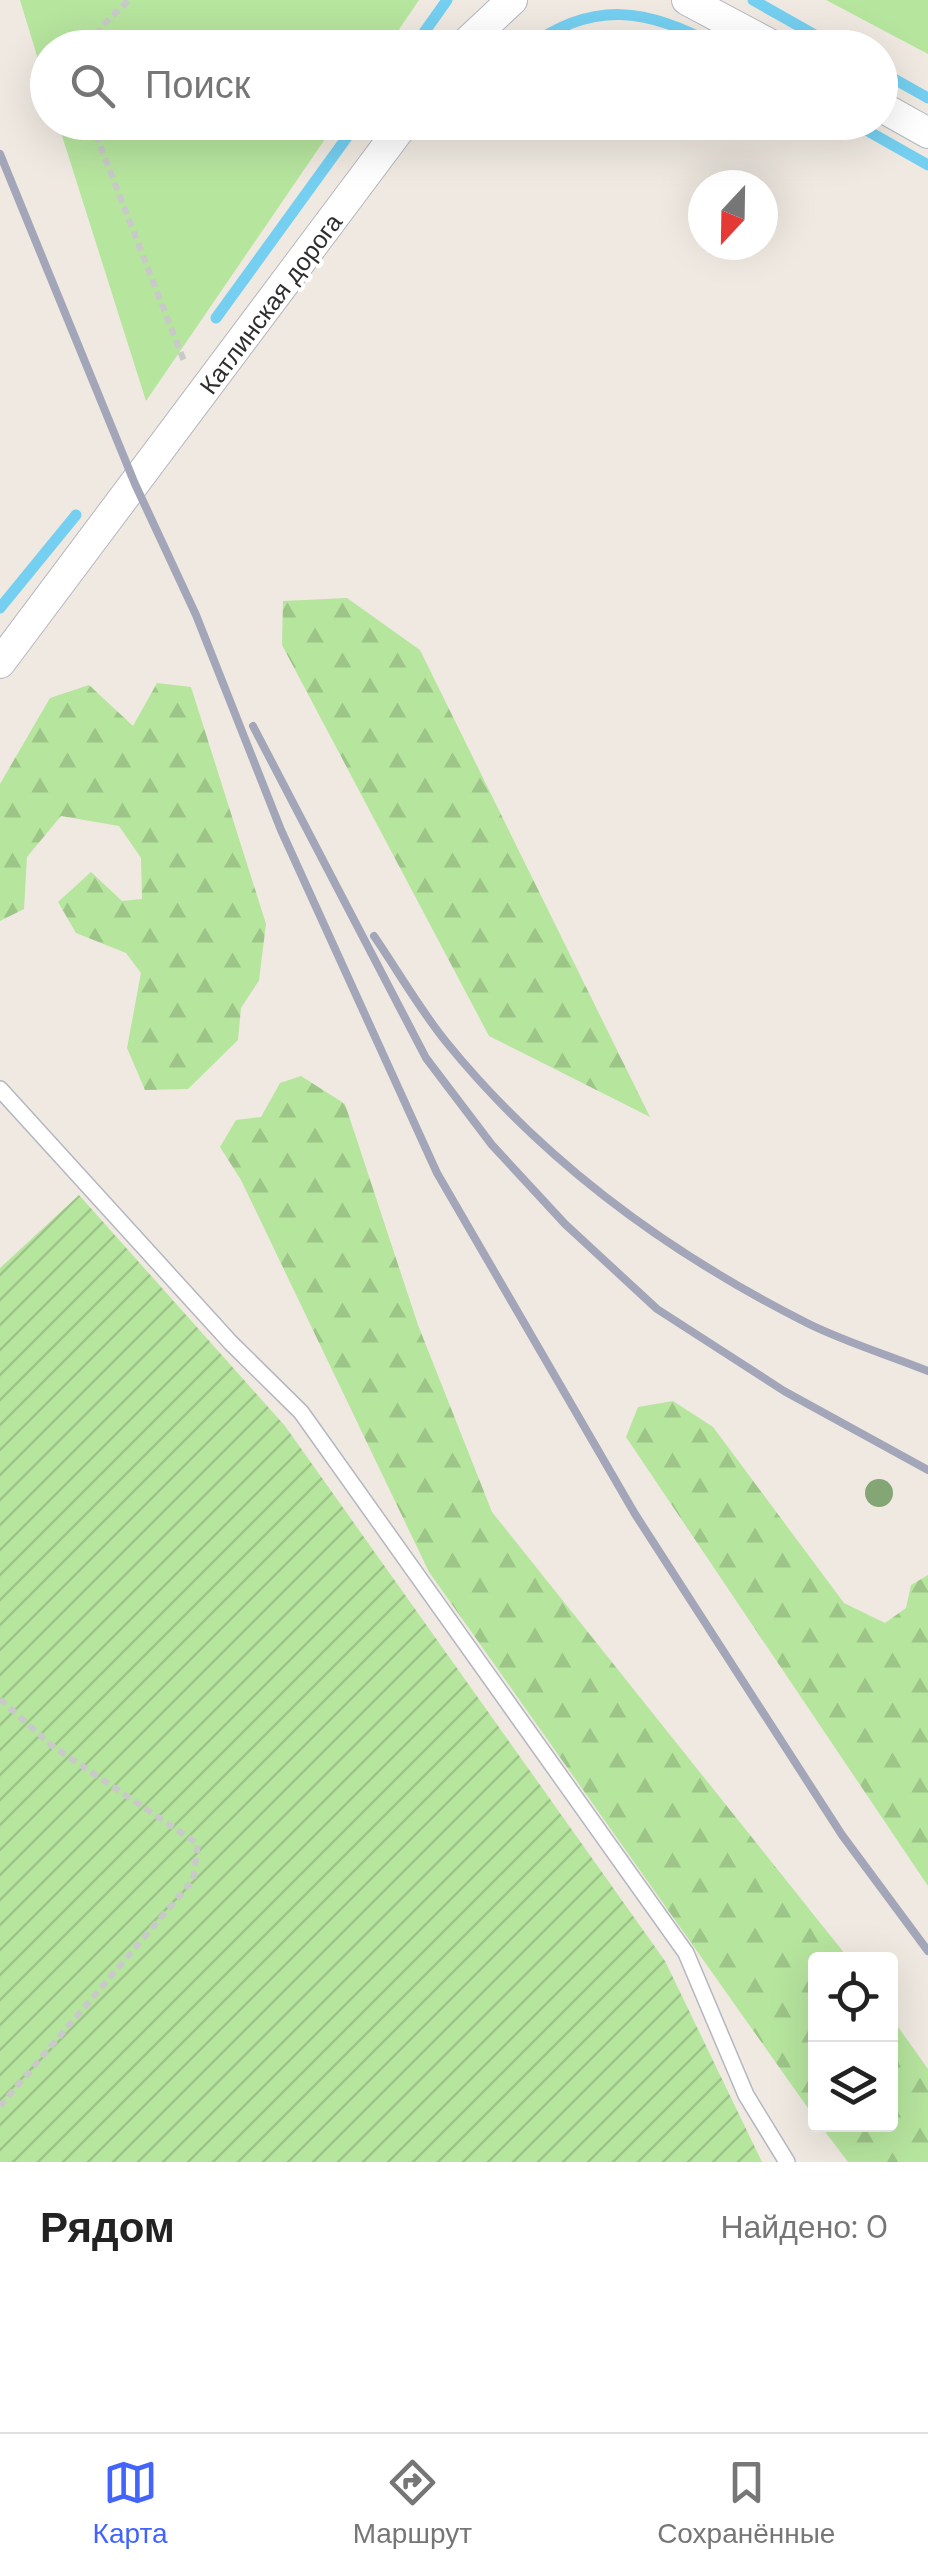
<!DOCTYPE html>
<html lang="ru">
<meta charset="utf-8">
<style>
:root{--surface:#fff;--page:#f2f2f2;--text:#222;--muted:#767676;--line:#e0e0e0;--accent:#4264fb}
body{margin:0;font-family:"DM Sans",sans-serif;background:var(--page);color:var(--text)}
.controls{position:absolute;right:30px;bottom:30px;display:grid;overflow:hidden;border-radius:10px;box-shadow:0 10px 40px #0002}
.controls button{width:90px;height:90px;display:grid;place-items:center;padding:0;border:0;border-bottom:2px solid var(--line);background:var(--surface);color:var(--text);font:50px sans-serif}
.compass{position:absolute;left:688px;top:170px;width:90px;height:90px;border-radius:50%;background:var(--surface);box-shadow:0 10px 40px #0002;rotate:202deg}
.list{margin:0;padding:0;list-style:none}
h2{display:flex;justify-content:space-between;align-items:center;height:130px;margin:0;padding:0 40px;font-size:42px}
h2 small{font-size:32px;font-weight:400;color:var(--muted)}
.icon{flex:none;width:55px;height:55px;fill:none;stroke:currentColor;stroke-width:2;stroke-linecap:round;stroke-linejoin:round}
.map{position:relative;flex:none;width:928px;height:2162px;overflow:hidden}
.search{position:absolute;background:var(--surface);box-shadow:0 10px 40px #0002;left:30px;right:30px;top:30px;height:110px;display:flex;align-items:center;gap:25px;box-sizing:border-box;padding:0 35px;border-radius:55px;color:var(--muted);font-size:38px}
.sheet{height:270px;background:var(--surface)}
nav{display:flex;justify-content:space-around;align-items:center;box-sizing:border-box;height:140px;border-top:2px solid var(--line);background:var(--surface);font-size:28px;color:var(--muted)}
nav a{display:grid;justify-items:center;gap:5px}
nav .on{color:var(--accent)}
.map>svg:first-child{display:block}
.grass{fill:#b6e59e}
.forest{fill:url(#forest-firs)}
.garden{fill:url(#garden-furrows)}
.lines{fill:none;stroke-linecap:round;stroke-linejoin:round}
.stream{stroke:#75cff0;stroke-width:11}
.lane-casing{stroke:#b4b7c1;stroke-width:18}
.street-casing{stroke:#b4b7c1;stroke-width:32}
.path{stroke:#c9c9c9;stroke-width:6;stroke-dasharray:8 5;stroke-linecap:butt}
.lane{stroke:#fff;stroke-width:15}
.street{stroke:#fff;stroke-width:30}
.rail{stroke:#a3a6b8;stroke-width:8}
.tree{fill:#84a574}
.labels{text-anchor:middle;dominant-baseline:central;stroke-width:8;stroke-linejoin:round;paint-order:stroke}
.street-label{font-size:25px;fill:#2e2e2e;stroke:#fff}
</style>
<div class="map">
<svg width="928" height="2162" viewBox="0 0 928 2162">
<defs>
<pattern id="forest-firs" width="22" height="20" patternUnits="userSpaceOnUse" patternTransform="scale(2.5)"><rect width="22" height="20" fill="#b6e59e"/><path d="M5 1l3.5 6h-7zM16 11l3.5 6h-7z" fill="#9dc588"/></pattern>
<pattern id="garden-furrows" width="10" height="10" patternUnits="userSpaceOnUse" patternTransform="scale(2.5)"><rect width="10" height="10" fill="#b6e59e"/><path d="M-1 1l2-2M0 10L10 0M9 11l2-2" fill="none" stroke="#9dc588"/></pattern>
</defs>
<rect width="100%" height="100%" fill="#efe9e1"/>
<path class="grass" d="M 20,0 L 419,0 L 387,47 L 48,48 L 47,89 Z
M 826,0 L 928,0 L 928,54 Z
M 58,123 L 336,123 L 146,401 Z"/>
<path class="forest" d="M 347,598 L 420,650 L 650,1117 L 489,1036 L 282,645 L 283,601 Z
M 157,683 L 191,687 L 266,924 L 259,980 L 241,1008 L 238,1040 L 188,1089 L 145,1090 L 127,1048 L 141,973 L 126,953 L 76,933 L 58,902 L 91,872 L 122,901 L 142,899 L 141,858 L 119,826 L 61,816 L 27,857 L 24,909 L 0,921 L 0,784 L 50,698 L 89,685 L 133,726 Z
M 301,1076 L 345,1104 L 418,1325 L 492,1512 L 849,1959 L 816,1960 L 815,2118 L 429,1572 L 241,1180 L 220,1147 L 236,1120 L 261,1117 L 280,1083 Z
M 673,1401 L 713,1427 L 844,1603 L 885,1623 L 906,1608 L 911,1585 L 928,1575 L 928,1886 L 626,1437 L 638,1407 Z
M 891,2017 L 928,2069 L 928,2162 L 848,2162 L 820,2125 L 890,2124 Z"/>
<path class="garden" d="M 79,1195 L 285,1426 L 665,1961 L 762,2162 L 0,2162 L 0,1268 Z"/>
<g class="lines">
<path class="stream" d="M 753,0 L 838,48
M 413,48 L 447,0
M 527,48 C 592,0 648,7 720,48
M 880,71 L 928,98
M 852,122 L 928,165
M 216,318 L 358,122
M 0,608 L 76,515"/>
<defs>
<path id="lane" d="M 0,1089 L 231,1343 L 301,1412 L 686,1953 L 746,2095 L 787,2162"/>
<path id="street" d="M 687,0 L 777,48
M 461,48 L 512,0
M 880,106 L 928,133
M 0,663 L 405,122"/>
</defs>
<use href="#lane" class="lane-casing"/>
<use href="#street" class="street-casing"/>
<path class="path" d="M 93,48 L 100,28 L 129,0
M 91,122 L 184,361
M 0,1699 L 51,1745 L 198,1844 L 193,1880 L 0,2106"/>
<use href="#lane" class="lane"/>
<use href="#street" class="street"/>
<path class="rail" d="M 0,154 L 135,484 L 196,615 L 281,830 L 437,1173 L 635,1514 L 842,1835 L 928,1951
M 253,726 L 426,1058 L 492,1145 L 565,1224 L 657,1309 L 784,1391 L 928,1470
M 374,936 C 398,971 420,1010 447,1043 C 544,1162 670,1254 807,1323 C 845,1342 888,1355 928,1371"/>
</g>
<circle class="tree" cx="879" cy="1493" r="14"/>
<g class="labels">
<g class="street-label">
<text transform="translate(271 304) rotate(-53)">Катлинская дорога</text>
</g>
</g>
</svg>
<div class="controls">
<button><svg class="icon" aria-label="locate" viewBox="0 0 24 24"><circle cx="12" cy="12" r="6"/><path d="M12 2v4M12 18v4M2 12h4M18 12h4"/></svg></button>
<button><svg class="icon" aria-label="layers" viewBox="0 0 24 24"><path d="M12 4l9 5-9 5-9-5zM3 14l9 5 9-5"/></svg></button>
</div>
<svg class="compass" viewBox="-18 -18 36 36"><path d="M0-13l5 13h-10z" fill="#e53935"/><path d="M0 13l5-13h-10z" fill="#767676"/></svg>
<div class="search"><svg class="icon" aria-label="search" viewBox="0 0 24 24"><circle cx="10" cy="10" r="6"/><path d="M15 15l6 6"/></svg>Поиск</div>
</div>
<section class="sheet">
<h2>Рядом<small>Найдено: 0</small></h2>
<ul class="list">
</ul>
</section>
<nav>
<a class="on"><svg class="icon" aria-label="map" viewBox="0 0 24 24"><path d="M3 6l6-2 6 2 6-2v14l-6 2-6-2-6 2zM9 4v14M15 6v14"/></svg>Карта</a>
<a><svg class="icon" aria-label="directions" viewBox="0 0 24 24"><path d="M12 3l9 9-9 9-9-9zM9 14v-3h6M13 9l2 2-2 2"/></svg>Маршрут</a>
<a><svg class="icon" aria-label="saved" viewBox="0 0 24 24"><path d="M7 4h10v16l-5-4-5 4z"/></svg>Сохранённые</a>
</nav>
